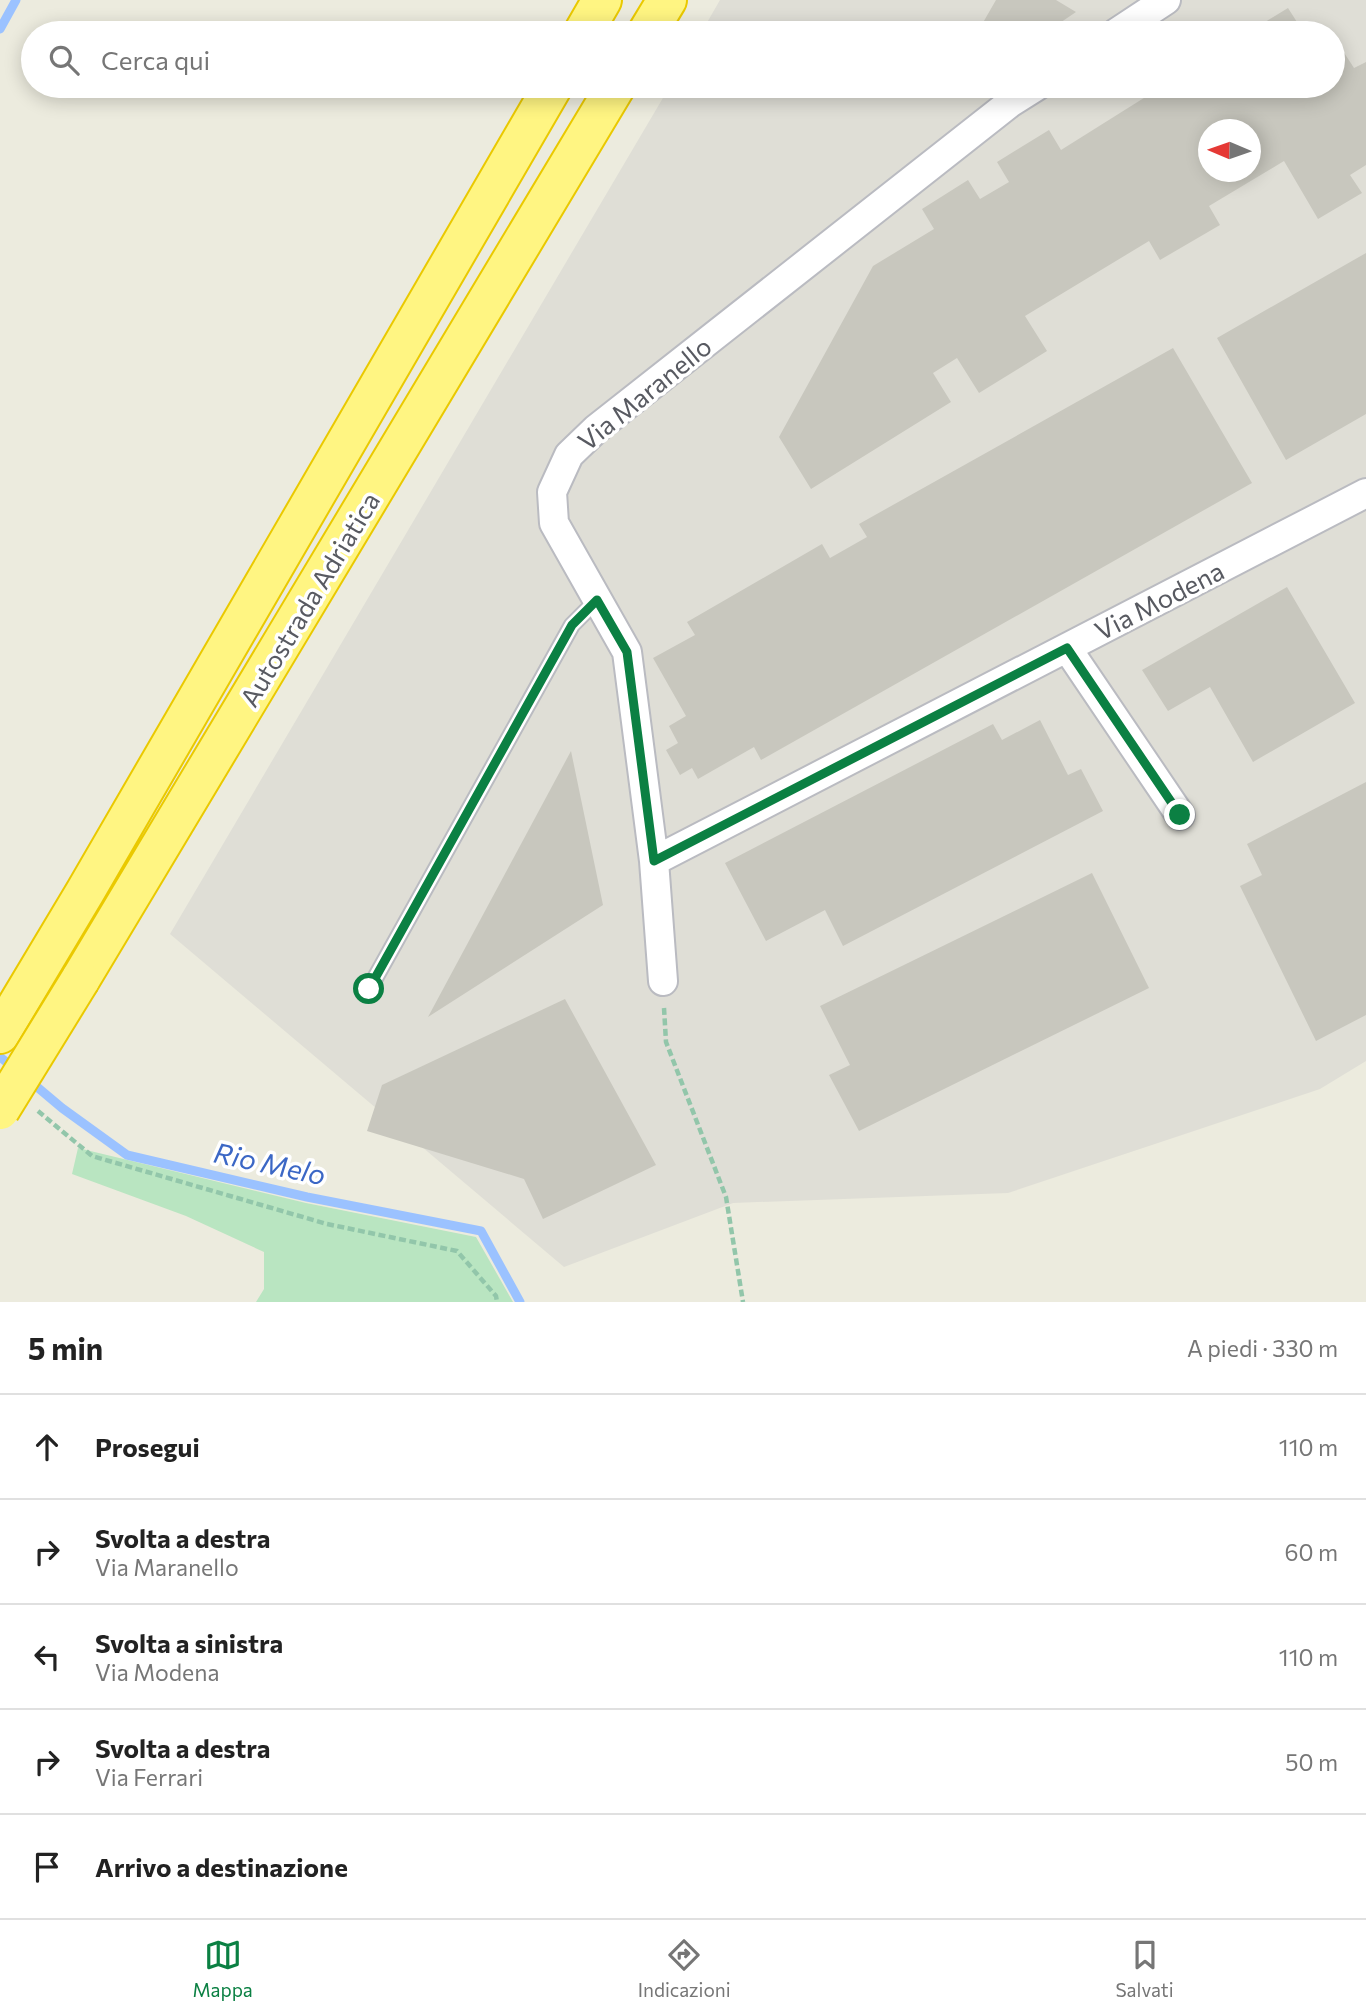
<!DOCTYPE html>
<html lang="it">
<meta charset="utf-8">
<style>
:root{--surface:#fff;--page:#f6f6f6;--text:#222;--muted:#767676;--line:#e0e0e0;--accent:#0b8043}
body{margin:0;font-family:Commissioner,sans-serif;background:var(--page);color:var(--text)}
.compass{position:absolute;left:1198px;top:119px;width:63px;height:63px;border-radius:50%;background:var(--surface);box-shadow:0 4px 18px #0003;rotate:272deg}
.stop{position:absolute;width:21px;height:21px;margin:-16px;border:5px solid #0b8043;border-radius:50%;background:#fff}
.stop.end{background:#0b8043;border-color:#fff;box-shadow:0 2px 7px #0008}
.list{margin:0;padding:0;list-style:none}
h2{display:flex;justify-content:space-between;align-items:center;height:91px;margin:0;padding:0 28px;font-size:30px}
h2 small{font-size:23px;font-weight:400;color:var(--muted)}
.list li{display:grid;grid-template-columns:46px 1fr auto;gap:21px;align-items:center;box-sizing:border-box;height:105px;padding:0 28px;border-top:2px solid var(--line)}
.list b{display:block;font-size:26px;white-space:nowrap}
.list p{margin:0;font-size:23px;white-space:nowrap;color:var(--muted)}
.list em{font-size:23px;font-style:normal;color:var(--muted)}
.icon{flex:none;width:38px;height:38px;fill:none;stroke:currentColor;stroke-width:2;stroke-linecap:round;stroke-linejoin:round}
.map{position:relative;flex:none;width:1366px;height:1302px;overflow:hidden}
.search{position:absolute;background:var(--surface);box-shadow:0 4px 18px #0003;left:21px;right:21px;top:21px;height:77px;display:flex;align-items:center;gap:18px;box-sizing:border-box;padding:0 24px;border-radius:38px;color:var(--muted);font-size:26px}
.sheet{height:616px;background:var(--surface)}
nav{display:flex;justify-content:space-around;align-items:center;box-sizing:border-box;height:98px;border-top:2px solid var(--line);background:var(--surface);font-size:19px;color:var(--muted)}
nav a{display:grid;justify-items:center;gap:4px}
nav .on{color:var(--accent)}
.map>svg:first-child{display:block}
.industrial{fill:#dfded6;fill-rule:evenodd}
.green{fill:#b9e5c1}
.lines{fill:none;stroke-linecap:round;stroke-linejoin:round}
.stream{stroke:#9bc2ff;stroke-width:9}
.building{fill:#c8c7be;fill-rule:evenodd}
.lane-casing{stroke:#babbc1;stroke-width:18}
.street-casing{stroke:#babbc1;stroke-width:32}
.highway-casing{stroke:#eac900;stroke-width:42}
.path{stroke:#92c6aa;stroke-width:4.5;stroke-dasharray:7 3.5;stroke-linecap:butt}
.lane{stroke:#fff;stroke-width:14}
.street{stroke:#fff;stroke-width:28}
.highway{stroke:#fff582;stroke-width:38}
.highway-bridge-casing{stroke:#eac900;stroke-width:42;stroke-linecap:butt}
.highway-bridge{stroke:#fff582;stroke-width:38}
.route{stroke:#0b8043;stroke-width:9}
.labels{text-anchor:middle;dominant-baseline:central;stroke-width:7;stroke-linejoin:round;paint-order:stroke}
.street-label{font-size:26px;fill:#585a61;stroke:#fff}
.water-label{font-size:28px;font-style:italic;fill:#3b67c5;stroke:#fff}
</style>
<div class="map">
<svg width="1366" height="1302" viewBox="0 0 1366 1302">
<rect width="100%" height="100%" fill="#ecebde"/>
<path class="industrial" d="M 720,0 L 1366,0 L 1366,1061 L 1320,1089 L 1008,1193 L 733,1203 L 564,1267 L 170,934 L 670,86 L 1333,86 L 1333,33 L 701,33 ZM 1208,130 L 1250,130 L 1250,172 L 1208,172 Z"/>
<path class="green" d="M 78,1148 L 306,1203 L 476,1237 L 513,1302 L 256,1302 L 264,1289 L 264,1252 L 186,1216 L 72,1174 Z"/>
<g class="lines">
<path class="stream" d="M 0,29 L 16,0
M 0,1057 L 14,1068
M 30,1081 L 62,1108 L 127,1155 L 307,1197 L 481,1231 L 520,1302"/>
</g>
<path class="building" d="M 996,0 L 1056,0 L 1076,12 L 1045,33 L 977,33 Z
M 1288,8 L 1304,33 L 1247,33 Z
M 1341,48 L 1354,68 L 1366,62 L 1366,165 L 1350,175 L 1362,193 L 1318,219 L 1284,161 L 1209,206 L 1220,225 L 1160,260 L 1149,241 L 1025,316 L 1047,351 L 979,393 L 957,358 L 933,373 L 951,402 L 811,489 L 779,437 L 873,266 L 934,229 L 922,209 L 968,180 L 980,199 L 1009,182 L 997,162 L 1049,130 L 1061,150 L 1163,86 L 1333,86 L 1333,53 ZM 1208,130 L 1250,130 L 1250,172 L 1208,172 Z
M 1366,253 L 1366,414 L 1286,460 L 1217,338 Z
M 1173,348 L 1252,483 L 761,760 L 754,747 L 698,779 L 692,768 L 680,775 L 666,750 L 678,743 L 669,726 L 686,716 L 653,658 L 695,635 L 687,622 L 822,544 L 830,558 L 867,537 L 859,524 Z
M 1287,587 L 1355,703 L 1253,762 L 1210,687 L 1168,711 L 1142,670 Z
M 1040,720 L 1068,775 L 1081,769 L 1103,811 L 843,946 L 825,910 L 766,941 L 725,863 L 993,724 L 1002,740 Z
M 571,751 L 603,905 L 428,1017 Z
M 1366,782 L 1366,1015 L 1316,1041 L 1240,886 L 1262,875 L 1247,844 Z
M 1092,873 L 1149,988 L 859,1131 L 829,1075 L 850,1065 L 820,1006 Z
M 565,999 L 656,1165 L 543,1219 L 524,1179 L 367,1131 L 382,1085 Z"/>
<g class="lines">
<defs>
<path id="lane" d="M 369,989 L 572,625 L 597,600"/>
<path id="street" d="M 1116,33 L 1166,0
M 1067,648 L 1180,815
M 654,861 L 1366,493
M 663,981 L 654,861 L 627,652 L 554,523 L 552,492 L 569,455 L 596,429 L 1010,103 L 1037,86"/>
<path id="highway" d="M 583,33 L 602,0
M 647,33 L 667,0
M 80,980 L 616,86
M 0,1034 L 85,892 L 553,86"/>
</defs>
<use href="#lane" class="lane-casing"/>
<use href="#street" class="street-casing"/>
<use href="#highway" class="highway-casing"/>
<path class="path" d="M 664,1008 L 666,1042 L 726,1197 L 743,1302
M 38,1111 L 92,1156 L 327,1224 L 457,1251 L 496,1296 L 497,1302"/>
<use href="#lane" class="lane"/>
<use href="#street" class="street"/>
<use href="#highway" class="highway"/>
<defs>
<path id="highway-bridge" d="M 0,1110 L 80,980"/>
</defs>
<use href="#highway-bridge" class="highway-bridge-casing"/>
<use href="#highway-bridge" class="highway-bridge"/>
</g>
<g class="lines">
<path class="route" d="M 369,989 L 572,625 L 597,600 L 627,652 L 654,861 L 1067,648 L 1180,815"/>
</g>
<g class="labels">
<g class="street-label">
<text transform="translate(644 393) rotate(-39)">Via Maranello</text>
<text transform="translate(309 599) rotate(-59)">Autostrada Adriatica</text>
<text transform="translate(1159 600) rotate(-27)">Via Modena</text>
</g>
<g class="water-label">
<text transform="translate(270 1163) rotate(12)">Rio Melo</text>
</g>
</g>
</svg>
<svg class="compass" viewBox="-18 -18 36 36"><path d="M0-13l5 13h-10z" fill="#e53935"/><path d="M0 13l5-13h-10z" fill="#767676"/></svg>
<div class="stop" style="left:369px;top:989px"></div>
<div class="stop end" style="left:1180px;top:815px"></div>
<div class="search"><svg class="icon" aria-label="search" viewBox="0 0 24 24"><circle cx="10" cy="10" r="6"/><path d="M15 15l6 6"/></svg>Cerca qui</div>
</div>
<section class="sheet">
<h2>5 min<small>A piedi · 330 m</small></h2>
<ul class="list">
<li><svg class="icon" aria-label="ahead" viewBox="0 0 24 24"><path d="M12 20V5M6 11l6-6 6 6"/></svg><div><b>Prosegui</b></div><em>110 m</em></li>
<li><svg class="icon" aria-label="right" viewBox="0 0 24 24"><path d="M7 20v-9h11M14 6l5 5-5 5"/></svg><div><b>Svolta a destra</b><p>Via Maranello</p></div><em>60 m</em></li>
<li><svg class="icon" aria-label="left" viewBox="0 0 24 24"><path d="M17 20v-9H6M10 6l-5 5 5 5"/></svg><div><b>Svolta a sinistra</b><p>Via Modena</p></div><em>110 m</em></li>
<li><svg class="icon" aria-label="right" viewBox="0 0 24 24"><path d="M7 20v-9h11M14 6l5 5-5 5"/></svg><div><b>Svolta a destra</b><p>Via Ferrari</p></div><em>50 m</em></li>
<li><svg class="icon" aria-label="arrive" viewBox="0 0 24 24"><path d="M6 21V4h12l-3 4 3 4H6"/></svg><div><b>Arrivo a destinazione</b></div></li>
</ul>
</section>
<nav>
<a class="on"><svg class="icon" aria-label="map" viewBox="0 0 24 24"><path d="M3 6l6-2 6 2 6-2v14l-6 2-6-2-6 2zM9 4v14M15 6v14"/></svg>Mappa</a>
<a><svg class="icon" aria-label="directions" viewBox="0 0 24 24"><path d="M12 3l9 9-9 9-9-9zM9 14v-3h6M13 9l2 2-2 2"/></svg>Indicazioni</a>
<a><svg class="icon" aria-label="saved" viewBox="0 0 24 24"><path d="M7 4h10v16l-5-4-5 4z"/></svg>Salvati</a>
</nav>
